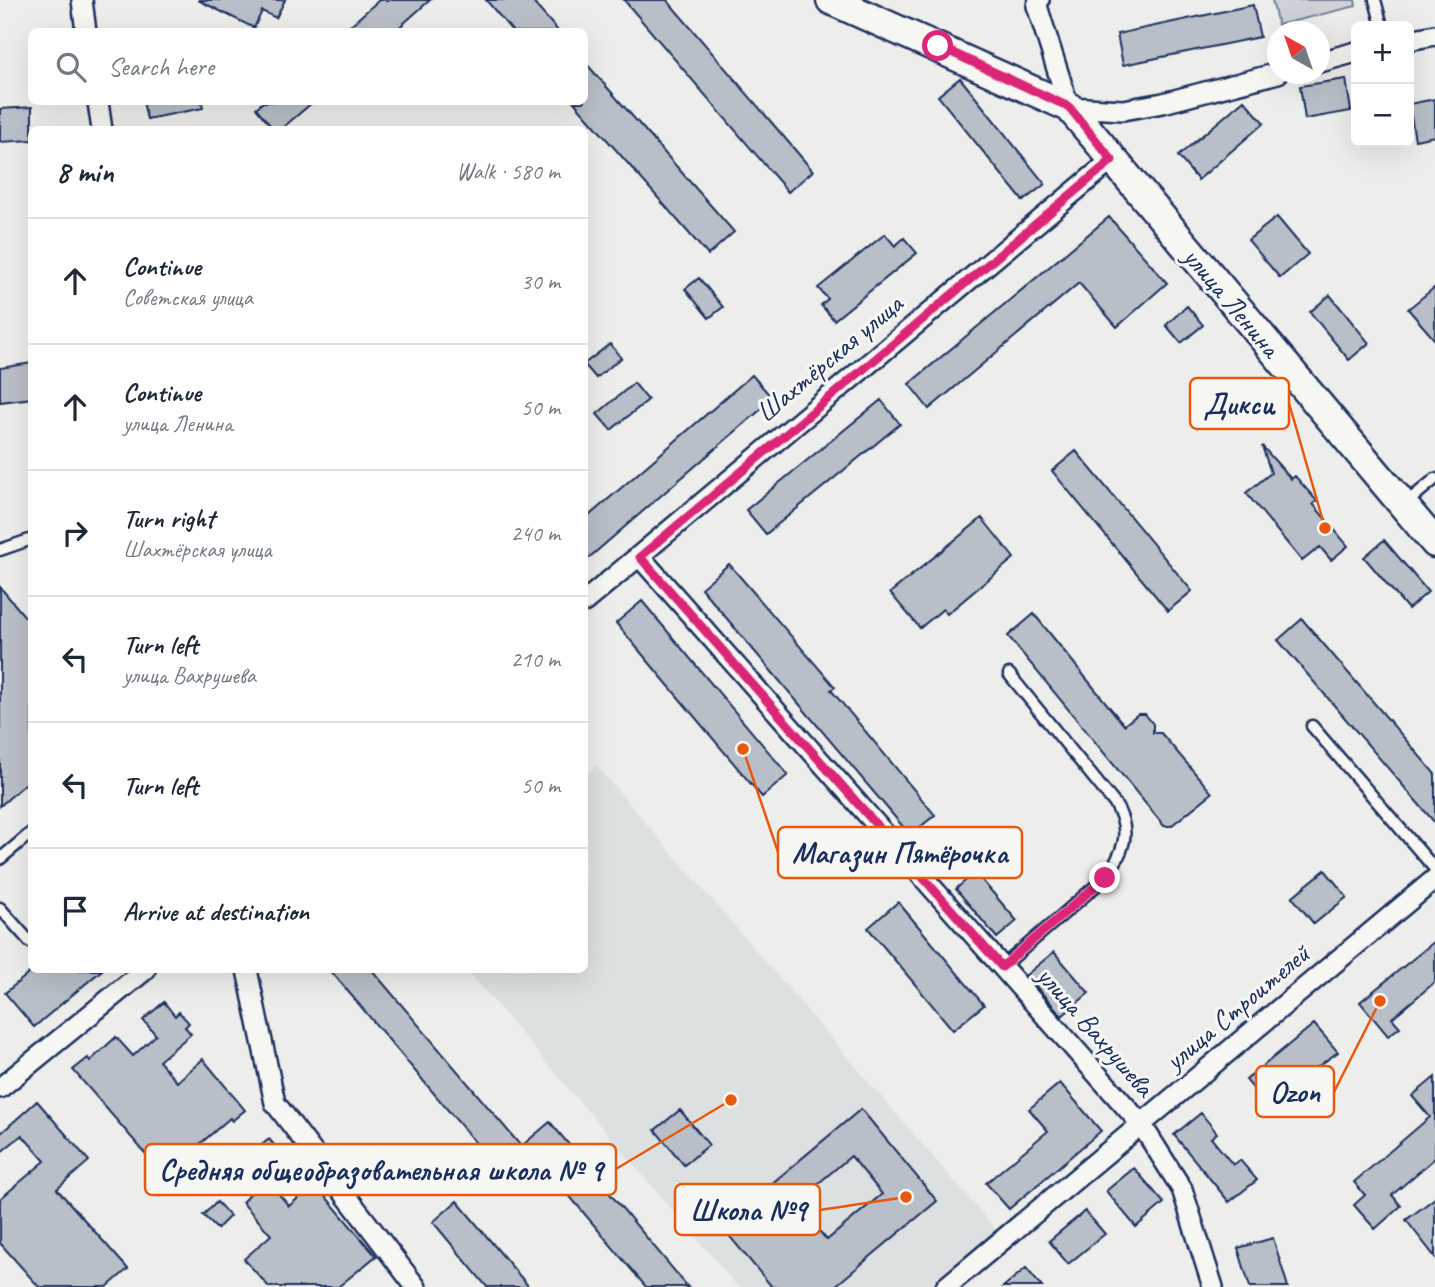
<!DOCTYPE html>
<meta charset="utf-8">
<style>
:root{--surface:#fff;--page:#f6f6f7;--text:#1f2937;--muted:#747a83;--line:#e0e1e3}
body{margin:0;font-family:Caveat,sans-serif;background:var(--page);color:var(--text)}
.controls{position:absolute;right:21px;top:21px;display:grid;overflow:hidden;border-radius:10px;box-shadow:0 7px 28px #0002}
.controls button{width:63px;height:63px;display:grid;place-items:center;padding:0;border:0;border-bottom:2px solid var(--line);background:var(--surface);color:var(--text);font:35px sans-serif}
.compass{position:absolute;left:1267px;top:21px;width:63px;height:63px;border-radius:50%;background:var(--surface);box-shadow:0 7px 28px #0002;rotate:320deg}
.stop{position:absolute;width:21px;height:21px;margin:-16px;border:5px solid #db2777;border-radius:50%;background:#fff}
.stop.end{background:#db2777;border-color:#fff;box-shadow:0 2px 7px #0008}
.list{margin:0;padding:0;list-style:none}
h2{display:flex;justify-content:space-between;align-items:center;height:91px;margin:0;padding:0 28px;font-size:30px}
h2 small{font-size:23px;font-weight:400;color:var(--muted)}
.list li{display:grid;grid-template-columns:46px 1fr auto;gap:21px;align-items:center;box-sizing:border-box;height:126px;padding:0 28px;border-top:2px solid var(--line)}
.list b{display:block;font-size:26px;white-space:nowrap}
.list p{margin:0;font-size:23px;white-space:nowrap;color:var(--muted)}
.list em{font-size:23px;font-style:normal;color:var(--muted)}
.icon{flex:none;width:38px;height:38px;fill:none;stroke:currentColor;stroke-width:2;stroke-linecap:round;stroke-linejoin:round}
.map{position:relative;flex:none;width:1435px;height:1287px;overflow:hidden}
.search{position:absolute;background:var(--surface);box-shadow:0 7px 28px #0002;left:28px;top:28px;width:560px;height:77px;display:flex;align-items:center;gap:18px;box-sizing:border-box;padding:0 24px;border-radius:10px;color:var(--muted);font-size:26px}
.panel{position:absolute;background:var(--surface);box-shadow:0 7px 28px #0002;left:28px;top:126px;width:560px;height:847px;border-radius:10px}
.map>svg:first-child{display:block}
.built{fill:#dde0e1}
.green{fill:#ced2d7;stroke:#74809a;stroke-width:2}
.building{fill:#b9bfc8;stroke:#1b2f5e;stroke-width:2;fill-rule:evenodd}
.lines{fill:none;stroke-linecap:round;stroke-linejoin:round}
.service-casing{stroke:#1b2f5e;stroke-width:15}
.minor-casing{stroke:#1b2f5e;stroke-width:24}
.secondary-casing{stroke:#1b2f5e;stroke-width:33}
.service{stroke:#f6f6f2;stroke-width:10}
.minor{stroke:#f6f6f2;stroke-width:19}
.secondary{stroke:#f6f6f2;stroke-width:28}
.route{stroke:#db2777;stroke-width:9}
.labels{text-anchor:middle;dominant-baseline:central;stroke-width:6;stroke-linejoin:round;paint-order:stroke}
.street-label{font-size:28px;fill:#1b2f5e;stroke:#f6f6f2}
.leader{fill:none;stroke:#e8590c;stroke-width:2.5}
.callout-dot{fill:#e8590c;stroke:#f6f6f2;stroke-width:2.5}
.callout{fill:#f6f6f2;stroke:#e8590c;stroke-width:2.5}
.callout-label{font-size:30px;text-anchor:middle;font-weight:bold;fill:#1b2f5e}
</style>
<div class="map">
<svg width="1435" height="1287" viewBox="0 0 1435 1287">
<rect width="100%" height="100%" fill="#edeeec"/>
<filter id="ink" filterUnits="userSpaceOnUse"><feTurbulence type="fractalNoise" baseFrequency=".0143" numOctaves="2"/><feDisplacementMap in="SourceGraphic" scale="14" xChannelSelector="R" yChannelSelector="G"/><feConvolveMatrix kernelMatrix="1 2 1 2 8 2 1 2 1" color-interpolation-filters="sRGB"/></filter>
<g filter="url(#ink)">
<path class="built" d="M 596,765 L 996,1230 L 927,1287 L 738,1287 L 467,970 L 584,970 L 585,775 Z"/>
<path class="green" d="M 1272,0 L 1355,0 L 1356,6 L 1278,25 Z"/>
<path class="building" d="M 198,0 L 285,0 L 276,18 L 262,11 L 254,28 Z
M 379,0 L 430,0 L 394,32 L 343,32 Z
M 486,0 L 531,0 L 559,32 L 513,32 Z
M 624,0 L 667,0 L 813,171 L 788,192 Z
M 1253,5 L 1260,37 L 1123,65 L 1117,34 Z
M 584,61 L 734,232 L 708,255 L 574,102 L 584,102 Z
M 960,78 L 1045,184 L 1023,201 L 938,96 Z
M 1346,79 L 1351,111 L 1305,119 L 1300,86 Z
M 1435,99 L 1435,136 L 1415,140 L 1409,104 Z
M 1244,100 L 1264,123 L 1198,180 L 1178,156 Z
M 143,102 L 202,102 L 203,108 L 147,119 Z
M 263,102 L 313,102 L 280,130 L 274,130 L 256,108 Z
M 32,107 L 32,140 L 0,142 L 0,109 Z
M 1109,217 L 1167,283 L 1117,327 L 1079,283 L 929,409 L 909,384 Z
M 1277,217 L 1308,254 L 1280,278 L 1248,240 Z
M 885,234 L 895,246 L 904,238 L 917,253 L 834,320 L 821,305 L 828,299 L 818,288 Z
M 699,278 L 723,307 L 709,318 L 685,289 Z
M 1435,287 L 1435,340 L 1408,309 Z
M 1330,295 L 1369,343 L 1349,360 L 1310,312 Z
M 1187,306 L 1203,325 L 1181,343 L 1166,325 Z
M 610,344 L 621,358 L 596,378 L 584,364 Z
M 32,363 L 32,398 L 0,402 L 0,368 Z
M 752,375 L 773,399 L 584,562 L 584,520 Z
M 634,383 L 648,400 L 611,430 L 597,414 Z
M 881,400 L 900,424 L 766,534 L 746,510 Z
M 1262,446 L 1291,479 L 1295,476 L 1317,501 L 1313,504 L 1348,546 L 1331,560 L 1320,547 L 1302,561 L 1246,493 L 1271,473 Z
M 1076,451 L 1192,591 L 1168,611 L 1052,471 Z
M 982,518 L 1014,558 L 947,614 L 943,609 L 920,628 L 890,593 Z
M 1384,540 L 1428,592 L 1408,609 L 1364,557 Z
M 729,564 L 835,687 L 831,690 L 935,815 L 910,835 L 701,588 Z
M 0,587 L 32,625 L 32,778 L 0,806 Z
M 642,601 L 788,775 L 762,797 L 616,623 Z
M 1034,614 L 1124,725 L 1138,714 L 1145,714 L 1153,724 L 1153,733 L 1161,733 L 1212,793 L 1171,826 L 1164,826 L 1008,636 Z
M 1302,619 L 1435,774 L 1435,823 L 1278,640 Z
M 1325,870 L 1347,897 L 1314,924 L 1292,897 Z
M 975,872 L 1017,921 L 997,938 L 956,889 Z
M 898,902 L 984,1005 L 953,1030 L 868,928 Z
M 1435,941 L 1435,982 L 1392,1018 L 1400,1027 L 1388,1036 L 1360,1002 Z
M 1054,952 L 1089,993 L 1062,1016 L 1026,975 Z
M 33,970 L 102,970 L 34,1027 L 5,993 Z
M 330,970 L 372,970 L 520,1145 L 495,1166 Z
M 164,1002 L 175,1016 L 179,1012 L 189,1023 L 185,1027 L 191,1034 L 159,1061 L 177,1082 L 203,1059 L 245,1110 L 232,1121 L 230,1118 L 164,1175 L 73,1070 L 88,1058 L 90,1061 L 116,1037 L 133,1056 L 156,1035 L 143,1020 Z
M 1314,1024 L 1338,1052 L 1288,1088 L 1291,1092 L 1270,1109 L 1246,1080 Z
M 1435,1077 L 1435,1158 L 1392,1195 L 1401,1206 L 1375,1229 L 1354,1205 L 1365,1195 L 1354,1182 L 1430,1117 L 1412,1096 Z
M 1060,1083 L 1101,1131 L 1009,1209 L 986,1183 L 1048,1131 L 1029,1109 Z
M 37,1101 L 89,1161 L 57,1189 L 128,1269 L 107,1287 L 39,1287 L 0,1243 L 0,1199 L 45,1161 L 22,1135 L 0,1153 L 0,1134 Z
M 861,1109 L 937,1201 L 834,1287 L 772,1287 L 721,1226 ZM 851,1156 L 882,1194 L 827,1240 L 795,1203 Z
M 680,1110 L 709,1145 L 684,1165 L 655,1130 Z
M 1201,1113 L 1217,1133 L 1211,1138 L 1233,1165 L 1240,1160 L 1257,1180 L 1229,1202 L 1174,1135 Z
M 550,1122 L 688,1287 L 646,1287 L 525,1143 Z
M 269,1139 L 294,1168 L 272,1186 L 289,1206 L 315,1184 L 376,1256 L 338,1287 L 269,1287 L 244,1259 L 271,1235 L 242,1202 L 252,1192 L 242,1180 L 266,1159 L 257,1149 Z
M 1134,1168 L 1164,1203 L 1136,1227 L 1106,1191 Z
M 1435,1198 L 1435,1257 L 1406,1220 Z
M 457,1201 L 529,1287 L 487,1287 L 433,1222 Z
M 217,1202 L 230,1216 L 217,1229 L 203,1215 Z
M 1085,1211 L 1105,1234 L 1068,1264 L 1049,1241 Z
M 1273,1238 L 1288,1287 L 1250,1287 L 1238,1248 Z
M 1026,1268 L 1042,1287 L 1003,1287 Z"/>
<g class="lines">
<defs>
<path id="service" d="M 1375,0 L 1382,26
M 1405,504 L 1435,479
M 0,550 L 32,539
M 1312,726 L 1435,869
M 0,859 L 32,832
M 0,908 L 30,942
M 1002,967 L 1105,878 C 1123,854 1133,832 1115,804 L 1009,674"/>
<path id="minor" d="M 82,0 L 86,32
M 1039,0 L 1037,6 L 1069,107 L 1123,110 L 1163,103 L 1278,73
M 1409,40 L 1435,35
M 1320,62 L 1356,52
M 98,102 L 102,130
M 640,557 L 1141,1124 L 1182,1189 L 1213,1287
M 584,602 L 1112,160
M 247,970 L 275,1103 L 416,1287
M 0,1088 L 145,970
M 946,1287 L 1435,879"/>
<path id="secondary" d="M 831,0 L 1069,107 L 1435,543"/>
</defs>
<use href="#service" class="service-casing"/>
<use href="#minor" class="minor-casing"/>
<use href="#secondary" class="secondary-casing"/>
<use href="#service" class="service"/>
<use href="#minor" class="minor"/>
<use href="#secondary" class="secondary"/>
</g>
</g>
<g class="lines" filter="url(#ink)">
<path class="route" d="M 938,46 L 1069,107 L 1112,160 L 640,557 L 1002,967 L 1105,878"/>
</g>
<g class="labels">
<g class="street-label">
<text transform="translate(1232 302) rotate(50)">улица Ленина</text>
<text transform="translate(829 358) rotate(-40)">Шахтёрская улица</text>
<text transform="translate(1237 1007) rotate(-40)">улица Строителей</text>
<text transform="translate(1096 1031) rotate(49)">улица Вахрушева</text>
</g>
</g>
<path class="leader" d="M1325 528L1289 403M743 749L778 852M1380 1001L1334 1092M731 1100L616 1169M906 1197L820 1210"/>
<g class="callout-dot">
<circle cx="1325" cy="528" r="7"/>
<circle cx="743" cy="749" r="7"/>
<circle cx="1380" cy="1001" r="7"/>
<circle cx="731" cy="1100" r="7"/>
<circle cx="906" cy="1197" r="7"/>
</g>
<g class="callout">
<rect x="1190" y="378" width="99" height="51" rx="7"/>
<rect x="778" y="827" width="244" height="51" rx="7"/>
<rect x="1256" y="1066" width="78" height="51" rx="7"/>
<rect x="145" y="1144" width="471" height="51" rx="7"/>
<rect x="675" y="1184" width="145" height="51" rx="7"/>
</g>
<g class="callout-label">
<text x="1239" y="414">Дикси</text>
<text x="900" y="863">Магазин Пятёрочка</text>
<text x="1295" y="1102">Ozon</text>
<text x="381" y="1180">Средняя общеобразовательная школа № 9</text>
<text x="748" y="1220">Школа №9</text>
</g>
</svg>
<div class="controls">
<button>+</button>
<button>−</button>
</div>
<svg class="compass" viewBox="-18 -18 36 36"><path d="M0-13l5 13h-10z" fill="#e53935"/><path d="M0 13l5-13h-10z" fill="#747a83"/></svg>
<div class="stop" style="left:938px;top:46px"></div>
<div class="stop end" style="left:1105px;top:878px"></div>
<div class="search"><svg class="icon" aria-label="search" viewBox="0 0 24 24"><circle cx="10" cy="10" r="6"/><path d="M15 15l6 6"/></svg>Search here</div>
<section class="panel">
<h2>8 min<small>Walk · 580 m</small></h2>
<ul class="list">
<li><svg class="icon" aria-label="ahead" viewBox="0 0 24 24"><path d="M12 20V5M6 11l6-6 6 6"/></svg><div><b>Continue</b><p>Советская улица</p></div><em>30 m</em></li>
<li><svg class="icon" aria-label="ahead" viewBox="0 0 24 24"><path d="M12 20V5M6 11l6-6 6 6"/></svg><div><b>Continue</b><p>улица Ленина</p></div><em>50 m</em></li>
<li><svg class="icon" aria-label="right" viewBox="0 0 24 24"><path d="M7 20v-9h11M14 6l5 5-5 5"/></svg><div><b>Turn right</b><p>Шахтёрская улица</p></div><em>240 m</em></li>
<li><svg class="icon" aria-label="left" viewBox="0 0 24 24"><path d="M17 20v-9H6M10 6l-5 5 5 5"/></svg><div><b>Turn left</b><p>улица Вахрушева</p></div><em>210 m</em></li>
<li><svg class="icon" aria-label="left" viewBox="0 0 24 24"><path d="M17 20v-9H6M10 6l-5 5 5 5"/></svg><div><b>Turn left</b></div><em>50 m</em></li>
<li><svg class="icon" aria-label="arrive" viewBox="0 0 24 24"><path d="M6 21V4h12l-3 4 3 4H6"/></svg><div><b>Arrive at destination</b></div></li>
</ul>
</section>
</div>
